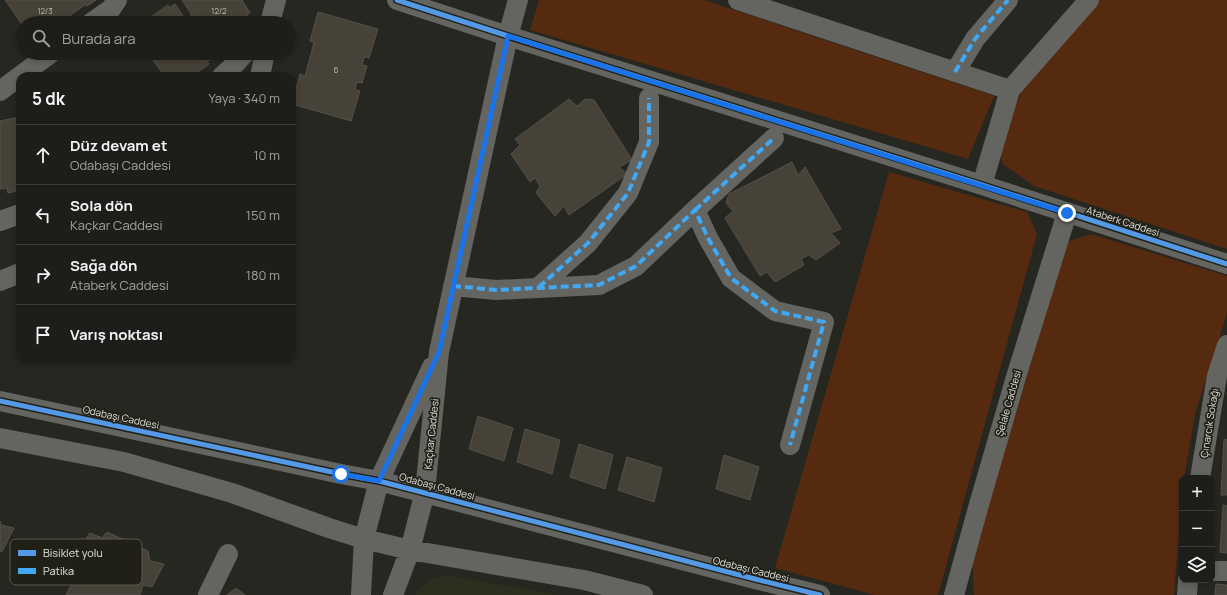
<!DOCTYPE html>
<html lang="tr">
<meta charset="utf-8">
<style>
:root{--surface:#1d1d1a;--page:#2a2a27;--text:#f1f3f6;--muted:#a0a2a2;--line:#3b3b39}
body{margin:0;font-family:Manrope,sans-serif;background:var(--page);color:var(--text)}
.controls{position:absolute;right:12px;bottom:12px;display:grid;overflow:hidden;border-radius:8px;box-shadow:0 2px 6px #0003}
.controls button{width:36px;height:36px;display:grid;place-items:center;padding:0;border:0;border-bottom:1px solid var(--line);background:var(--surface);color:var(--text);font:20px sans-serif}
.stop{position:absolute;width:12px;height:12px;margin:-9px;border:3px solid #1a73e8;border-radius:50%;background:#fff}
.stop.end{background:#1a73e8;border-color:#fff;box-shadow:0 1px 4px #0008}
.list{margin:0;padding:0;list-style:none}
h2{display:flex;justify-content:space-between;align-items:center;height:52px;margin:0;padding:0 16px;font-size:17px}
h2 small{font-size:13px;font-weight:400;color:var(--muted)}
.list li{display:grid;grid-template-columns:26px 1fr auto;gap:12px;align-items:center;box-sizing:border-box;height:60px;padding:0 16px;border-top:1px solid var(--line)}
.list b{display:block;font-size:15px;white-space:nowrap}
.list p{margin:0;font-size:13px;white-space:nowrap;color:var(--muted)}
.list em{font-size:13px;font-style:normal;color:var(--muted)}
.icon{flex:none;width:22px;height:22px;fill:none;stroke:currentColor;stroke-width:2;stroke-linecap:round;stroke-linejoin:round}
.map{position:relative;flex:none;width:1227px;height:595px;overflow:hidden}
.search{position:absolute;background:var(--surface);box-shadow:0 2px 6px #0003;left:16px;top:16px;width:280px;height:44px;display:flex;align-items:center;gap:10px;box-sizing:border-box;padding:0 14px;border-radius:22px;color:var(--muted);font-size:15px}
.panel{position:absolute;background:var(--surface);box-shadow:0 2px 6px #0003;left:16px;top:72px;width:280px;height:292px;border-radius:12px}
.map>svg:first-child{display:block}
.built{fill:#2e2e1f}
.green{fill:#562a0f}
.building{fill:#474237;stroke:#52514c}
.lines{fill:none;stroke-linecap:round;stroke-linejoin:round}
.street{stroke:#646460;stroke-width:20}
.quiet{stroke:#3fa9f5;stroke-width:4;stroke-dasharray:8 4;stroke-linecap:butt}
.cycleway-casing{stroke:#202016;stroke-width:8}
.cycleway{stroke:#5399e6;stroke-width:5}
.route{stroke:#1a73e8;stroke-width:5}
.labels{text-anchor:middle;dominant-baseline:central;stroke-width:3.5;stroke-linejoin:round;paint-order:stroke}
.number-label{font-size:8px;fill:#babab2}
.street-label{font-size:10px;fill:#e1e2db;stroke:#202016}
.key{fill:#202016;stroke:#5a5a51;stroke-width:1}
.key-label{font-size:11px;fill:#e1e2db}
</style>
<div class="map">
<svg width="1227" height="595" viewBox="0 0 1227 595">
<rect width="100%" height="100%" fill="#272722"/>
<path class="built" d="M 445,575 L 559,595 L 415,595 L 417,591 L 429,580 Z"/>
<path class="green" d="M 539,0 L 704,0 L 994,96 L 968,159 L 530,30 Z
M 1094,0 L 1227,0 L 1227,249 L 1034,186 L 1003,164 L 998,151 L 1022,90 Z
M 889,172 L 1027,212 L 1037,234 L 938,595 L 875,595 L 775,568 Z
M 1091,234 L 1227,276 L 1227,313 L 1195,414 L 1184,478 L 1182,478 L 1182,497 L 1174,595 L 974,595 L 972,558 L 1067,242 Z"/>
<path class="building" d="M 5,0 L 96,0 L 87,6 L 86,4 L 69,16 L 70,18 L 63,23 L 23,23 L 23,26 Z
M 182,0 L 242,0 L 250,13 L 247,15 L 252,23 L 146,23 L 145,21 L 168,5 L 169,8 L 175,4 L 185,19 L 192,15 Z
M 318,12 L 378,29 L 369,58 L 364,57 L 362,65 L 367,66 L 362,83 L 357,82 L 355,90 L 360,91 L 351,121 L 292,104 L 300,74 L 305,76 L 314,43 L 310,41 Z
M 148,53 L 209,53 L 212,58 L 207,62 L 209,64 L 192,76 L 169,76 L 166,72 L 163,74 Z
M 569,99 L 577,106 L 585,99 L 594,100 L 632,160 L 619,167 L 627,174 L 569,215 L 564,206 L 555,216 L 536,193 L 540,186 L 535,178 L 530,182 L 511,154 L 520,145 L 515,139 Z
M 20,117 L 20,190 L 8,193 L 7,188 L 0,189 L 0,121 Z
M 792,162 L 798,175 L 805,167 L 841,229 L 831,233 L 840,243 L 816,260 L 809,255 L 801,259 L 804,265 L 775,282 L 767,272 L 760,276 L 725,218 L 733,211 L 726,203 L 729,194 Z
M 478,416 L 513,428 L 504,461 L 469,449 Z
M 525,429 L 560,440 L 552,474 L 517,462 Z
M 1224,439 L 1227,440 L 1227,495 L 1221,495 Z
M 579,444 L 613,455 L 605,489 L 570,477 Z
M 724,455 L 759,467 L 750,500 L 716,489 Z
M 627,457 L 662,468 L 654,502 L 618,490 Z
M 1223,505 L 1227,506 L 1227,553 L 1220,552 Z
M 0,521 L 1,525 L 14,528 L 2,552 L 0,551 Z
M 107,532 L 148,551 L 150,561 L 164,564 L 152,587 L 143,585 L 140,595 L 66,595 L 85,559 L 76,553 L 90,533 L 102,538 Z
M 1216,584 L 1227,585 L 1227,595 L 1215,595 Z
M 236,588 L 245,595 L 227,595 Z"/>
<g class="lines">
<path class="street" d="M 397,0 L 508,36 L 982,185 L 1227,264
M 738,0 L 1010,90
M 91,23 L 111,9 L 117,0
M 270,23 L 276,0
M 955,72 L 975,39 L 1008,0
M 222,76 L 234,65 L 245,53
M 260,76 L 265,53
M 0,91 L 51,53
M 982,185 L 1010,90 L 1089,0
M 695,210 L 774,138
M 0,221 L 20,214
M 0,281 L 20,273
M 453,286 L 496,290 L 599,285 L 636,266 L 695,210 L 708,238 L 731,278 L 775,311 L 824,322 L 790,445
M 539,287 L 588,243 L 628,193 L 649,142 L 649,98
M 0,401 L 341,474 L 379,481 L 755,579 L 820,595
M 0,438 L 124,462 L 232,493 L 329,528 L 364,539 L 410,550 L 584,580 L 643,595
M 1200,478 L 1217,376 L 1227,345
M 1212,571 L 1227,571
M 208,595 L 228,554
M 361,595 L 364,539 L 379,481 L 432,367
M 393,595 L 410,550 L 425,492 L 439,352 L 508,36 L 518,0
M 954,595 L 978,508 L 1016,377 L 1067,213
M 1187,595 L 1188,580"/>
<path class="quiet" d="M 955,72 L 975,39 L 1008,0
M 695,210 L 774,138
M 453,286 L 496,290 L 599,285 L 636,266 L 695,210 L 708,238 L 731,278 L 775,311 L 824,322 L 790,445
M 539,287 L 588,243 L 628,193 L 649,142 L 649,98"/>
<defs>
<path id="cycleway" d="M 397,0 L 508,36 L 982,185 L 1227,264
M 0,401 L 341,474 L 379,481 L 755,579 L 820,595"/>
</defs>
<use href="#cycleway" class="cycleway-casing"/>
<use href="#cycleway" class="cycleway"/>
</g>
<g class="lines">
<path class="route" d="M 341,474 L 379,481 L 439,352 L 508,36 L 1067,213"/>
</g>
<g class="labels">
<g class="number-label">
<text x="45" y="10">12/3</text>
<text x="219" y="10">12/2</text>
<text x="336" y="69">6</text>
</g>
<g class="street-label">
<text transform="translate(1123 221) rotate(18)">Ataberk Caddesi</text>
<text transform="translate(1008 403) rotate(-74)">Şelale Caddesi</text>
<text transform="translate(121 417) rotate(12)">Odabaşı Caddesi</text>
<text transform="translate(1209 423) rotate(-81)">Çınarcık Sokağı</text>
<text transform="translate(431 434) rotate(-84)">Kaçkar Caddesi</text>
<text transform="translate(437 486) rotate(15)">Odabaşı Caddesi</text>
<text transform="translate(751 569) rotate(14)">Odabaşı Caddesi</text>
</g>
</g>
<rect x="10" y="539" width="132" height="46" rx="6" class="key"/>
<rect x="18" y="550" width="18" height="6" fill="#5399e6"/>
<rect x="18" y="568" width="18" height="6" fill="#3fa9f5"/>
<g class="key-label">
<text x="43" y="557">Bisiklet yolu</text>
<text x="43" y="575">Patika</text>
</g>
</svg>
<div class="controls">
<button>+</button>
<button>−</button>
<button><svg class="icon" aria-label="layers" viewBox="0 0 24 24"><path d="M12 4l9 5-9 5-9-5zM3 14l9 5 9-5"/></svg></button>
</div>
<div class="stop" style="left:341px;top:474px"></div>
<div class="stop end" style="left:1067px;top:213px"></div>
<div class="search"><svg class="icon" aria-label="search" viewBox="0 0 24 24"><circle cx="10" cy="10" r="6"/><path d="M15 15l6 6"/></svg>Burada ara</div>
<section class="panel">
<h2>5 dk<small>Yaya · 340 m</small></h2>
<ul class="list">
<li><svg class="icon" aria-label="ahead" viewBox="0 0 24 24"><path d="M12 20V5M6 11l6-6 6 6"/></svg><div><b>Düz devam et</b><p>Odabaşı Caddesi</p></div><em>10 m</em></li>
<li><svg class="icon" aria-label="left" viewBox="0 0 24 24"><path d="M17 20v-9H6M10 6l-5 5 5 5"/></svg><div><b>Sola dön</b><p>Kaçkar Caddesi</p></div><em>150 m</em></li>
<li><svg class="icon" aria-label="right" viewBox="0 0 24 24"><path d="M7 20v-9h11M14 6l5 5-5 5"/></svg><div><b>Sağa dön</b><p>Ataberk Caddesi</p></div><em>180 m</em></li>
<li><svg class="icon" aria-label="arrive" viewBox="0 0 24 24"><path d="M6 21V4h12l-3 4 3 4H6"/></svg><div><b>Varış noktası</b></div></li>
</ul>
</section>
</div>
